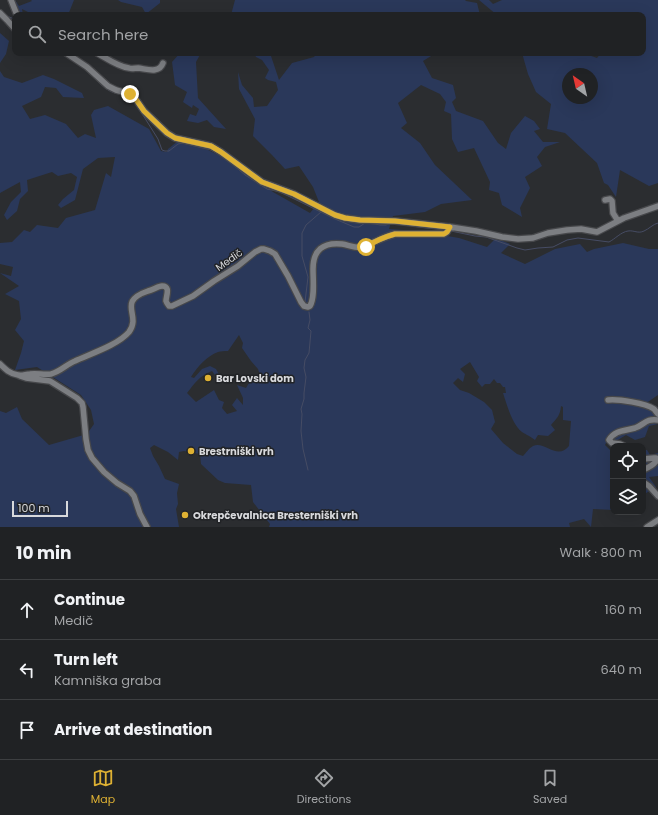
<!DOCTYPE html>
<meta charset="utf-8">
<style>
:root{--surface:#202224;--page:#2d2f31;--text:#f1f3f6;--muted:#a2a4a6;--line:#3d3f41;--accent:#deb133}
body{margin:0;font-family:Poppins,sans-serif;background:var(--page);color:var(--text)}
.controls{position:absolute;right:12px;bottom:12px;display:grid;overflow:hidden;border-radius:8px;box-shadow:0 4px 16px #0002}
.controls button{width:36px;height:36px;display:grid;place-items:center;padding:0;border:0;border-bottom:1px solid var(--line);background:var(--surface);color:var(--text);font:20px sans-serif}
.compass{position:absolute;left:562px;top:68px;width:36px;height:36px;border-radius:50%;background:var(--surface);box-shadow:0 4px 16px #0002;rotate:326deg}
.scale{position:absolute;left:12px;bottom:10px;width:56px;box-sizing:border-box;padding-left:4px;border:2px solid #d8d9dc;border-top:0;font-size:11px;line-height:14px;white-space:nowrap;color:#d8d9dc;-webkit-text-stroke:3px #212326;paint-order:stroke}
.stop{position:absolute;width:12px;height:12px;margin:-9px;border:3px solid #deb133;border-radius:50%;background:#fff}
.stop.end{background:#deb133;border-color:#fff;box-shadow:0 1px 4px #0008}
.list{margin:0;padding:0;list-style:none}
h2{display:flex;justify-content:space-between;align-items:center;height:52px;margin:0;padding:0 16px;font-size:17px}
h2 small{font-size:13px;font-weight:400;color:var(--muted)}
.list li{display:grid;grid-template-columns:26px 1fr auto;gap:12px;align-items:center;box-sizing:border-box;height:60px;padding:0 16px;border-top:1px solid var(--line)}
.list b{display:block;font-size:15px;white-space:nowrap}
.list p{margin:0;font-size:13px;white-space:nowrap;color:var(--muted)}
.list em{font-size:13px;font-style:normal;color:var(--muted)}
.icon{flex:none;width:22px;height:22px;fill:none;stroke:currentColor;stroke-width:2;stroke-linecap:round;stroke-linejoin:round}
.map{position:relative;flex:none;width:658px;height:527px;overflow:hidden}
.search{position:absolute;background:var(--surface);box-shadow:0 4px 16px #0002;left:12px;right:12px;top:12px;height:44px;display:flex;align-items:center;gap:10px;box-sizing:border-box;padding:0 14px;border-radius:8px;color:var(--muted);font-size:15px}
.sheet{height:232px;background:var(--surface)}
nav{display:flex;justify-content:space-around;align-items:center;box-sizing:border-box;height:56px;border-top:1px solid var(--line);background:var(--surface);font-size:11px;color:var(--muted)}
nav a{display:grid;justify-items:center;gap:2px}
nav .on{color:var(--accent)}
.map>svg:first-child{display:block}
.green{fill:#2a385a;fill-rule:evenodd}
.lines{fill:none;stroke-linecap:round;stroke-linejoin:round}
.stream{stroke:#464c64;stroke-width:1}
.minor-casing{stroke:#47484b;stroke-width:8}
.minor{stroke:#7c7e82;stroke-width:5.5}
.route{stroke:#deb133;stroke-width:5}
.poi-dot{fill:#deb133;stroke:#212326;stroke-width:1.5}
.labels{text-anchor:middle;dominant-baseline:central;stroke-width:3;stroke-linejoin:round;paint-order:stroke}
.street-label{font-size:10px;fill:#d8d9dc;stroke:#212326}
.poi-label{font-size:10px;font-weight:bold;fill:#d8d9dc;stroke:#212326;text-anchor:start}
</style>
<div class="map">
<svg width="658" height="527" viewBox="0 0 658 527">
<rect width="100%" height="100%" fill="#2b2d30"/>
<path class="green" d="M 11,0 L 15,0 L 19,6 L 32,1 L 31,0 L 74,0 L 68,15 L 33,15 L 32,14 L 22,9 L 23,15 L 19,15 Z
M 118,0 L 160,0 L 160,3 L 146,14 L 142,7 L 121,2 Z
M 235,0 L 465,0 L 466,1 L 477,3 L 480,15 L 231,15 Z
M 479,0 L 489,0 L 493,4 L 502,0 L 658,0 L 658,183 L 649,186 L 620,170 L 616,197 L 608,185 L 604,183 L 597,163 L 565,133 L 547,129 L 551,104 L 536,92 L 528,74 L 522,53 L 583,53 L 597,58 L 601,53 L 643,53 L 643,15 L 497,15 ZM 568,74 L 592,74 L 592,98 L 568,98 Z
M 0,33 L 9,41 L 6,54 L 0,63 Z
M 180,53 L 201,53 L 196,62 L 198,98 L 226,129 L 214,127 L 207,120 L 198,123 L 187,121 L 190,114 L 196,116 L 199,109 L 193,105 L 192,108 L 183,102 L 187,92 L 175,85 L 172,62 Z
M 254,53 L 270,53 L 279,80 L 292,63 L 314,57 L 317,53 L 436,53 L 423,61 L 432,78 L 453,85 L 456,98 L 452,102 L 456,111 L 483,121 L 498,143 L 506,149 L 511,133 L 525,116 L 534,121 L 540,129 L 534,131 L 543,142 L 560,142 L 545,147 L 537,157 L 542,166 L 525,177 L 530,188 L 520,208 L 522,217 L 502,205 L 499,193 L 489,190 L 490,182 L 474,148 L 458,152 L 452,139 L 451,114 L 444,111 L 446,102 L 440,94 L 421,85 L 398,103 L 407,123 L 401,128 L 420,143 L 435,165 L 472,200 L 441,204 L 425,212 L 393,216 L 389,229 L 418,231 L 459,238 L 487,247 L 496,238 L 510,244 L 501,253 L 525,264 L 555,249 L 580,244 L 587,252 L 594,249 L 623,243 L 649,249 L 658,249 L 658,395 L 642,406 L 651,410 L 658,417 L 658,424 L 649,426 L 645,437 L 635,440 L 626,435 L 616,441 L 608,439 L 605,445 L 613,453 L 613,510 L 593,509 L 591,527 L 584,519 L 569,523 L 570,527 L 269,527 L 270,524 L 253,502 L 251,485 L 225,483 L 218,480 L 201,464 L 200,454 L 184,451 L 179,452 L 178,460 L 168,452 L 154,445 L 150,448 L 153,456 L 159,466 L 165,479 L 179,484 L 177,493 L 178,504 L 176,509 L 179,527 L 0,527 L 0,411 L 6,413 L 17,407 L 22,419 L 49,445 L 87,434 L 94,424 L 91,410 L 81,395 L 37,367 L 15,370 L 21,353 L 24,341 L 15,330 L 21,319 L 19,301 L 5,294 L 19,286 L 0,273 L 11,276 L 13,267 L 0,264 L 0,243 L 12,242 L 24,230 L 30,232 L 37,225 L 58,228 L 66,218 L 95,210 L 106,173 L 111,177 L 115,157 L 98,158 L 83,169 L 75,200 L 61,208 L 58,205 L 63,199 L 74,190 L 77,177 L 71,173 L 58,176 L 52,172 L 27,180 L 28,191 L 20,199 L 17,211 L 7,220 L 4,215 L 11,202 L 21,192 L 20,182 L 0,193 L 0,71 L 4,77 L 22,83 L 43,75 L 54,79 L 82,93 L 84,98 L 63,97 L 56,88 L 45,87 L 41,97 L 22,106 L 30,119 L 45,115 L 66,124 L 78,138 L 85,134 L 96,138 L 91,115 L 94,110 L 108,106 L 149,129 L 161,151 L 167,152 L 168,149 L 178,141 L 206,149 L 225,158 L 273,192 L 310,213 L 319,202 L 313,187 L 299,166 L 285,169 L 272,155 L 253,136 L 255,119 L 239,89 L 238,72 L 242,85 L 253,98 L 254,107 L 267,106 L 278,90 L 276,82 L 268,80 L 265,78 L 269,70 L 262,60 L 256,57 ZM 239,335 L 243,343 L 242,348 L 251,361 L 258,369 L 261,378 L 249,383 L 246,388 L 237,385 L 243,398 L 243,405 L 237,398 L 232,405 L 237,411 L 227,414 L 222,408 L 224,402 L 219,400 L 214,390 L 196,402 L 187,393 C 195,383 199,376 212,371 L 218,379 L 221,378 L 216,369 L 210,366 L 202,369 L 194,378 L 191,377 C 197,367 207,356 218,352 C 221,351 224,351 228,351 ZM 470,362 L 479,377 L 477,381 L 482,387 L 485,384 L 490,384 L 494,379 L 497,383 L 500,383 L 503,387 L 505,387 L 506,393 L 503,393 C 507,405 512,424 522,432 C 526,435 523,432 527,435 C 530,436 532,438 535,440 L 538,435 L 548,436 L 555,430 L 551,425 C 557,418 560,416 561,406 L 563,407 L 563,420 L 571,421 L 569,446 C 557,461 544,440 533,446 C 529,448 526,453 523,456 L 517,454 L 503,443 L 491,429 L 495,422 L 492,410 L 484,402 L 469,393 L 460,390 L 453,383 L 458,378 L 463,382 L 465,374 L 460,369 Z
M 643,450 L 647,450 L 650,455 L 658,453 L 658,476 L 649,477 L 656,487 L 643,495 Z"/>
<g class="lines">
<path class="stream" d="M 0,9 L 7,16 L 14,19 L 15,22
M 95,78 C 102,86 109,93 120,94
M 129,97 L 135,103
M 141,112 L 158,139 L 162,150 L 165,151 L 169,151 L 178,144 L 183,143 L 211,150 L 225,158 L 245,175 L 267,189 L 280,192 L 335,219 L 354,227 L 359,227 L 365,223 L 375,224 L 380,225 L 386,225 L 391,223
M 408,225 C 420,228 433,228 446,230
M 451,231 L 475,236 L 486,237 L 517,248 L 525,250 L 538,248 L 553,247 L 567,240 L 578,238 L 609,242 C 615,239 621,232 628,231 C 634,230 638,234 644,231 C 649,229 653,224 658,223
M 305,302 L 308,277 L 302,256 L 302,233 L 306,225 L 321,212
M 308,470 L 303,449 L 301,431 L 302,414 L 301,409 L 304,399 L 304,393 L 306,377 L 304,368 L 305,360 L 309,353 L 311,331 L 308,328 L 310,320 L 309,312"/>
<defs>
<path id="minor" d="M 11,0 L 17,15
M 0,13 L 7,20 L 15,29
M 66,53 L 87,67 L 108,86 L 116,90 L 130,94 L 135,98 L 144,111 L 167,133 L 175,138 L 211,146 L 221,152 L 262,182 L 294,194 L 335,215 L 345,218 L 360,220 L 395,221 L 450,227 L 476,231 L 502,237 L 518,239 L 533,238 L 548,233 L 567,230 L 581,229 L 597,232 L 624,218 L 658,206
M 97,53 C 106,58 119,67 129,68 C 132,69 135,68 138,68 C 147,69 159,74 163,63
M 605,200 L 610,199 L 612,201 L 613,213 L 618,221
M 0,364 C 5,369 10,374 18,375 C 22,376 26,374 30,374 C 37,373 44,375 51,374 C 60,372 67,364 75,361 C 90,354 118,345 129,332 C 142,315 116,302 148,291 C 153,290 158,286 162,286 C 171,286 166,296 166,301 C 167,304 168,304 169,306 L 172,306 L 193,296 L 214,281 L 238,266 L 255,252 L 261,249 L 264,249 L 270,251 L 275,254 L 288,276 L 301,302 L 304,306 L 308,307 L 310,306 C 315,298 313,279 313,269 C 313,250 323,242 342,244 C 349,245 356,249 364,247 C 368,247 370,244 374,242 C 381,239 387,236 395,234 L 444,234 L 447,232 L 450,227
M 20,376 L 26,378 L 50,381 L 77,398 L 82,403 L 83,407 L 86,439 L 88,450 L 92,458 L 104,472 L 117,483 L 130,491 L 134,496 L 140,514 L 147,527
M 608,400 C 619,399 645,403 654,409 C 655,410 657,413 658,414
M 624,446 L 620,444 L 612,443 L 609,440 C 615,430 625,431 635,428 C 644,425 646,418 658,420
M 643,459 L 654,458 L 656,458 L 657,460 C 654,465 648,468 643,470
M 643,482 L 649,486 L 658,496
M 647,527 L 658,520"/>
</defs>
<use href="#minor" class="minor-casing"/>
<use href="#minor" class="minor"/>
</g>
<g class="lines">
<path class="route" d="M 130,94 L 135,98 L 144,111 L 167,133 L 175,138 L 211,146 L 221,152 L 262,182 L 294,194 L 335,215 L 345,218 L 360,220 L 395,221 L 450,227 L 447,232 L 444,234 L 395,234 C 384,237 375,241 366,247"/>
</g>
<g class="poi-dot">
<circle cx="208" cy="378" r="4"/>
<circle cx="191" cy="451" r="4"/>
<circle cx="185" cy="515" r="4"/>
</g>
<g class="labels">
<g class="street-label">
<text transform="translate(229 260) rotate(-35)">Medič</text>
</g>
<g class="poi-label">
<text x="216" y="378">Bar Lovski dom</text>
<text x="199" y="451">Brestrniški vrh</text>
<text x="193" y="515">Okrepčevalnica Bresterniški vrh</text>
</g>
</g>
</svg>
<div class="controls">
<button><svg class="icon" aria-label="locate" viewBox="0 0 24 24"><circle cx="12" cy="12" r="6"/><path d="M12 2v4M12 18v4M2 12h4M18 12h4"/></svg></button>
<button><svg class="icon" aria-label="layers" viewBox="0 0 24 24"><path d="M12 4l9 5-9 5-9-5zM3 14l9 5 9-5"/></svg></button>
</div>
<svg class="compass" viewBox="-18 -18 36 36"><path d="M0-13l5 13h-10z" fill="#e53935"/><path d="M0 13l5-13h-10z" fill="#a2a4a6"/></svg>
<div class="scale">100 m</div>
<div class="stop" style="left:366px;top:247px"></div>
<div class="stop end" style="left:130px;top:94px"></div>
<div class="search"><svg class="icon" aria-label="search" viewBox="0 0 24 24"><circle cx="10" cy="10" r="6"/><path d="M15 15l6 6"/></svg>Search here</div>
</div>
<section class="sheet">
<h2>10 min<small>Walk · 800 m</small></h2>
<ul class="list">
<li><svg class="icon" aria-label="ahead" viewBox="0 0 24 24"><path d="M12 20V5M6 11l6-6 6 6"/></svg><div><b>Continue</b><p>Medič</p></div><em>160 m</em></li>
<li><svg class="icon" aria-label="left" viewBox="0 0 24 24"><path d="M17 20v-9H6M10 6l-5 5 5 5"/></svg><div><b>Turn left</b><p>Kamniška graba</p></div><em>640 m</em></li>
<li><svg class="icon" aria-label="arrive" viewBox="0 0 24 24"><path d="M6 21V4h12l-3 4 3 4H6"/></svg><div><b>Arrive at destination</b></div></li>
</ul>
</section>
<nav>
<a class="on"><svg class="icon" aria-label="map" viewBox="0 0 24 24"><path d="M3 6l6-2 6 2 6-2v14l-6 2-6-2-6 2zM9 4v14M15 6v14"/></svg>Map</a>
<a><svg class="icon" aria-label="directions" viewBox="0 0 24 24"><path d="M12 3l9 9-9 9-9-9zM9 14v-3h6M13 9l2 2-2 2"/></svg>Directions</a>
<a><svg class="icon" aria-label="saved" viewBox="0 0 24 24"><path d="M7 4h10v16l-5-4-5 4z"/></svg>Saved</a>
</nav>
